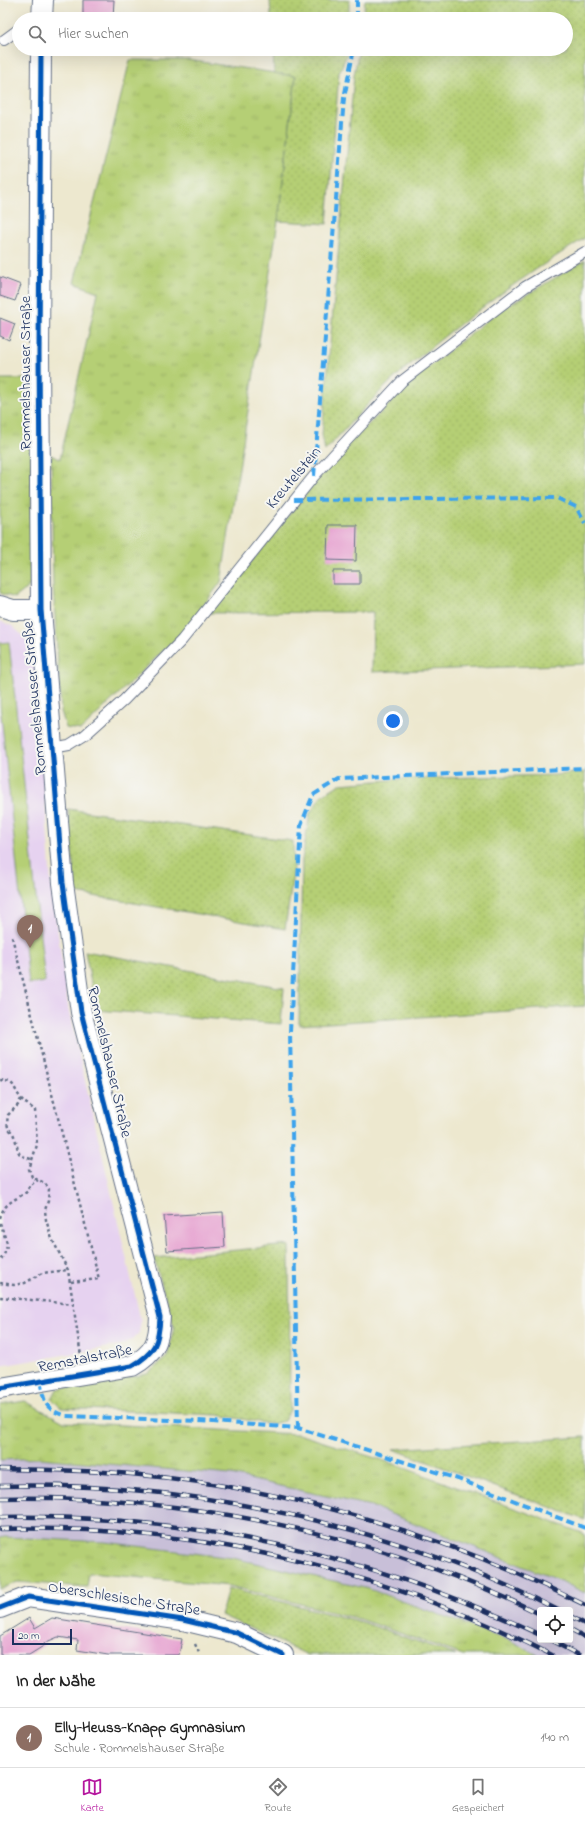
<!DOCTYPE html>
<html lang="de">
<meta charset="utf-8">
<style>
:root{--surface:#fff;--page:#f6f6f6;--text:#222;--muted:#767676;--line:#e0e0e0;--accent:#b5179e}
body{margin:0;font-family:"Indie Flower",sans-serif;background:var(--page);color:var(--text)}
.controls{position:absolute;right:12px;bottom:12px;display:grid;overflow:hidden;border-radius:4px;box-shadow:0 4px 16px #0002}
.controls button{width:36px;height:36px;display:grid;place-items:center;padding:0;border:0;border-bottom:1px solid var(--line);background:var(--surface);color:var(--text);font:20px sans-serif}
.scale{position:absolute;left:12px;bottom:10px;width:60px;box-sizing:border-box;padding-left:4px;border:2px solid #1b2f5e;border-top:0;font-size:11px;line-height:14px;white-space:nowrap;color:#1b2f5e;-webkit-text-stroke:3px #f6f6f2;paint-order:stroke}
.you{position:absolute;left:393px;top:721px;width:14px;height:14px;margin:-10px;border:3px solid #fff;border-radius:50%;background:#1a73e8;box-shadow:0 0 0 6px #1a73e833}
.badge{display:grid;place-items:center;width:26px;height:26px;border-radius:50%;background:var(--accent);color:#fff;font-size:13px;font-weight:700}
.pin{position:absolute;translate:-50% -33px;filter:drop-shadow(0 1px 2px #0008)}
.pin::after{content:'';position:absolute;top:21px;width:14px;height:12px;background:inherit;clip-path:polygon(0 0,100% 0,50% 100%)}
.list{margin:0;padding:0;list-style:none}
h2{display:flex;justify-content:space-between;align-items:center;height:52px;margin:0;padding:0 16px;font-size:17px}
h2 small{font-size:13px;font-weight:400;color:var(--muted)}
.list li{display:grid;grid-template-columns:26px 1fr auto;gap:12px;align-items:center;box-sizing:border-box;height:60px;padding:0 16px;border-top:1px solid var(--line)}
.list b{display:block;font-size:15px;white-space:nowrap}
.list p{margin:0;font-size:13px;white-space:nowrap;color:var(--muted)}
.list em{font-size:13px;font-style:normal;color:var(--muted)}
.icon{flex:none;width:22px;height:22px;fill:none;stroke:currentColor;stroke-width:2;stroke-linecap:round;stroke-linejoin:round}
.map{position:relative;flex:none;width:585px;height:1655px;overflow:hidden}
.search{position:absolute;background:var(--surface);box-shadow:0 4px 16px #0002;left:12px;right:12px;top:12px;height:44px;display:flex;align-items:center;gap:10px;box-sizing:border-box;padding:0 14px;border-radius:22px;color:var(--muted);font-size:15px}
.sheet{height:112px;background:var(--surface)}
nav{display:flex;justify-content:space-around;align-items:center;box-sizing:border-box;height:56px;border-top:1px solid var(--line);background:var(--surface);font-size:11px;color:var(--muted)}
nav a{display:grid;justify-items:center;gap:2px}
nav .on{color:var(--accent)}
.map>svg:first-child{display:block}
.built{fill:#e6d2f0}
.railway{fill:#c8bfd8;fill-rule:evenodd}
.grass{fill:url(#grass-tufts);stroke:#687f69}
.park{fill:#b5cf74;stroke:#687f69}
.garden{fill:url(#garden-dots);stroke:#687f69}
.building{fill:#e59cce}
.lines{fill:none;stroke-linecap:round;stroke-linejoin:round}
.lane-casing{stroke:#647086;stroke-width:12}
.street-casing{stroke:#647086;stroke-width:22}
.path{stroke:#647086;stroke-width:2.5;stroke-dasharray:3 3;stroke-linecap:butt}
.lane{stroke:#fff;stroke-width:10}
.street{stroke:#fff;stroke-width:20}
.rail-casing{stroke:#1b2f5e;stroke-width:4.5}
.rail{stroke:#f6f6f2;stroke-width:3;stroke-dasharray:9;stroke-linecap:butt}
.quiet{stroke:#3da3ed;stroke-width:4;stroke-dasharray:8 4;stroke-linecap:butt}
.cycleway-casing{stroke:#f6f6f2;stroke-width:8}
.cycleway{stroke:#0057b8;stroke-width:5}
.labels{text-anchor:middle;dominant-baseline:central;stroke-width:4;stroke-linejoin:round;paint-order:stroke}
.street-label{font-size:16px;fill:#1b2f5e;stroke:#f6f6f2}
</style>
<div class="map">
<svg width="585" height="1655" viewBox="0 0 585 1655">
<defs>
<pattern id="grass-tufts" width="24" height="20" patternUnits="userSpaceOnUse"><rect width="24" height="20" fill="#b5cf74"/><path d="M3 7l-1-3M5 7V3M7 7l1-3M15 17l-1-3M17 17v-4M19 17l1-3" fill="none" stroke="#9bb267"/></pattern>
<pattern id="garden-dots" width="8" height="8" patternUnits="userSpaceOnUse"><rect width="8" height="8" fill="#b5cf74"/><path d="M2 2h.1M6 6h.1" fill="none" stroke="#9bb267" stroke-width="1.8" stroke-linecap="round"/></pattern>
</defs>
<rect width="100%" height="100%" fill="#f6f6f2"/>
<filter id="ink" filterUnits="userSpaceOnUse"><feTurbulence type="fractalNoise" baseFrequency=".025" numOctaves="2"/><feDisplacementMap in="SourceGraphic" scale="8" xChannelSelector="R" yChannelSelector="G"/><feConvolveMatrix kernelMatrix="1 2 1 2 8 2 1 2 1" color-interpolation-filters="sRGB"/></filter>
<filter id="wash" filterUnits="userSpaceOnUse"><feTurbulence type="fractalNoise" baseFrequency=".012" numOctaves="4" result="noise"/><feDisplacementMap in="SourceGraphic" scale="16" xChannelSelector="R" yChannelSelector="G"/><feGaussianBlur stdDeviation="0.9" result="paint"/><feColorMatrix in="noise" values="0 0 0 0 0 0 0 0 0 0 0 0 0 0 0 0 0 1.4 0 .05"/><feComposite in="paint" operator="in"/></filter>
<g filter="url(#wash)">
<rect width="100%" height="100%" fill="#ede8cf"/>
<path class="built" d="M 0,621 L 12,626 L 28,640 L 35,655 L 51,884 L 69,1012 L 141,1321 L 139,1333 L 132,1340 L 121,1345 L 0,1366 Z"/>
<path class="railway" d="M 39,1458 L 231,1475 L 371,1506 L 563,1582 L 585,1593 L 585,1655 L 538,1655 L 509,1640 L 369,1589 L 233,1558 L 105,1542 L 0,1538 L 0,1460 ZM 540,1610 L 570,1610 L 570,1640 L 540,1640 Z"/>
<path class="grass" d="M 130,60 L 188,60 L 296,76 L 278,221 L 221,582 L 186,629 L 81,730 L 66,728 L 61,711 L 53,585 L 51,455 L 60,459 L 98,292 L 74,283 Z
M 0,379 L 33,379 L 30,586 L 15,598 L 0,593 Z
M 25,1401 L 64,1422 L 298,1434 L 388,1462 L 585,1534 L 585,1593 L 563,1582 L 371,1506 L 231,1475 L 39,1458 L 0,1460 L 0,1405 Z
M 6,1537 L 105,1542 L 233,1558 L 369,1589 L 509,1640 L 538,1655 L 463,1655 L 359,1619 L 230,1586 L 89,1573 L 87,1587 L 17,1582 L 0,1590 L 0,1538 Z"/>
<path class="park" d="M 9,642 L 45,982 L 29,984 L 0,704 L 0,643 Z"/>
<path class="garden" d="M 270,0 L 349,0 L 349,19 L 271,19 Z
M 365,0 L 585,0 L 585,238 C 520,278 457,324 399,374 C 373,397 349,425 325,451 L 322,435 L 354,75 L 359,49 L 566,49 L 566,19 L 363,19 Z
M 273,49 L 349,49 L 339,73 L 327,224 L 278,221 L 296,76 L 274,73 Z
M 585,260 L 585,664 L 372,672 L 373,612 L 210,613 L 338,454 L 419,375 L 496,313 Z
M 585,772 L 585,1006 L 299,1025 L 302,860 L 310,813 L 322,795 L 340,784 L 401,779 L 557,775 Z
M 68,809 L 293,841 L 294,868 L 285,929 L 76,893 Z
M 85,951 L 284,988 L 281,1024 L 96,1010 Z
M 289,1245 L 290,1410 L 284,1421 L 271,1424 L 218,1415 L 61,1408 L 52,1399 L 57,1389 L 147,1374 L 167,1357 L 174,1327 L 154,1258 Z
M 585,1437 L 585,1520 L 393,1449 Z
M 228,1588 L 362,1622 L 456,1655 L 308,1655 L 221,1615 Z"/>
<g id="blocks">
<path class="building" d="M 83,0 L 114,0 L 113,18 L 83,17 Z
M 0,277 L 21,285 L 15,301 L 0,296 Z
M 0,318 L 15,324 L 9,340 L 0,336 Z
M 328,525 L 357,525 L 356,561 L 327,560 Z
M 333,571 L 360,571 L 360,584 L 333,584 Z
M 223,1212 L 225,1247 L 167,1251 L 164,1216 Z
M 29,1618 L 35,1628 L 52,1618 L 182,1639 L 179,1655 L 108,1655 L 77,1650 L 78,1640 L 58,1637 L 44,1643 L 45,1645 L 29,1655 L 0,1655 L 0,1636 Z"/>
</g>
</g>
<g filter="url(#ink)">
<use href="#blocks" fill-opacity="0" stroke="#647086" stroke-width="1"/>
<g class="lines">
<defs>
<path id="lane" d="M 4,40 L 19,29
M 52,748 L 69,745 L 85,735 L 124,700 L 182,640 L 314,476 L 402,381 L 525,287 L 585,252"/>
<path id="street" d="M 42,19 L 43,0
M 0,606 L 13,610 L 41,610
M 0,1388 L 132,1366 C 155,1353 159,1342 160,1317 L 81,1012 L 63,883 L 41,610 L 39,353 L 41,49
M 0,1608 L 28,1597 L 183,1620 L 237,1633 L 283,1655"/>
</defs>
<use href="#lane" class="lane-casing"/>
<use href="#street" class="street-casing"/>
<path class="path" d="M 12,937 L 99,1279 L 70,1282
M 0,1080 C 16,1082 12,1086 20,1097 C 23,1102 30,1106 35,1110 L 37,1145 L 29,1169 L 32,1177 L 45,1183 L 49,1189 L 48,1201 L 45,1210 L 46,1220 L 52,1239 L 68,1270 L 81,1356
M 21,1099 L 18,1105 L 8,1115 C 5,1133 12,1127 15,1139 C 20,1152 14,1154 31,1159
M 0,1218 C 4,1202 16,1200 28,1191 L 29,1186 L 38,1180
M 0,1223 L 7,1243 L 6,1251 L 0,1261
M 0,1283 L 14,1285 L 25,1283 L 42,1273 L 68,1270
M 0,1297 L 73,1304
M 195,1644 L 200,1655"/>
<use href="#lane" class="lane"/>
<use href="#street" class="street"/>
<defs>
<path id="rail" d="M 0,1469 C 44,1470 87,1470 131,1474 C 289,1488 444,1534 585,1605
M 0,1486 C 189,1481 390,1524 558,1610
M 0,1498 C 183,1495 375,1532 540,1614
M 0,1517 C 157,1514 314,1543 459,1600 C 486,1611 514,1622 540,1635
M 0,1529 C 191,1524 382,1569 552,1655
M 570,1616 L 585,1624
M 570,1629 L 585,1637
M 550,1640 L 579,1655"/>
</defs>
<use href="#rail" class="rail-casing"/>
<use href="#rail" class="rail"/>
<path class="quiet" d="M 357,19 L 357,0
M 314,476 L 344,98 L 354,49
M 294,500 L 557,498 L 576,507 L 585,523
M 40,1381 C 45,1402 43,1409 66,1416 L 198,1421 L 298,1428 L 458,1479 L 585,1528
M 298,1428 L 290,1032 L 301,825 L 313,795 L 339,779 L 585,768"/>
<defs>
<path id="cycleway" d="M 0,1388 L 132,1366 C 155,1353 159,1342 160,1317 L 81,1012 L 63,883 L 41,610 L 39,353 L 41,49
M 0,1608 L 28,1597 L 183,1620 L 237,1633 L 283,1655"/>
</defs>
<use href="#cycleway" class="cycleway-casing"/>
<use href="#cycleway" class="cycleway"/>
</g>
</g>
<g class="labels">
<g class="street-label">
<text transform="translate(26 373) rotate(-90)">Rommelshauser Straße</text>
<text transform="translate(294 478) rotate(-50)">Kreutelstein</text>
<text transform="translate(35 698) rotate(-95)">Rommelshauser Straße</text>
<text transform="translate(109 1062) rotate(77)">Rommelshauser Straße</text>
<text transform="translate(85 1359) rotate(-11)">Remstalstraße</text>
<text transform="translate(124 1599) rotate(9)">Oberschlesische Straße</text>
</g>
</g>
</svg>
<div class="controls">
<button><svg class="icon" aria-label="locate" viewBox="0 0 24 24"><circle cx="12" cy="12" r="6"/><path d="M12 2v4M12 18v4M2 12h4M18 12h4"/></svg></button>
</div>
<div class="scale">20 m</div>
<div class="you"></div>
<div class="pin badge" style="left:30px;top:948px;background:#8d6e63">1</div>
<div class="search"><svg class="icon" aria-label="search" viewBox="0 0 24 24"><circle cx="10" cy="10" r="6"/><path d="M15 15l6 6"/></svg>Hier suchen</div>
</div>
<section class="sheet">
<h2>In der Nähe<small></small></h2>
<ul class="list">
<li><span class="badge" style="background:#8d6e63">1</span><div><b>Elly-Heuss-Knapp Gymnasium</b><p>Schule · Rommelshauser Straße</p></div><em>140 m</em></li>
</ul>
</section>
<nav>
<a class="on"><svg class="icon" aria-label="map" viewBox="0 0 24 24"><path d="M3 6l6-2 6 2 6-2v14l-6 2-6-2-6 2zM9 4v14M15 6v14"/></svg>Karte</a>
<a><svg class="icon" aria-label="directions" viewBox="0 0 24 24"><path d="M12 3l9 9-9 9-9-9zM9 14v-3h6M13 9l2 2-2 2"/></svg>Route</a>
<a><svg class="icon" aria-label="saved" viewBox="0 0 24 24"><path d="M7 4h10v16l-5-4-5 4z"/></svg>Gespeichert</a>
</nav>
